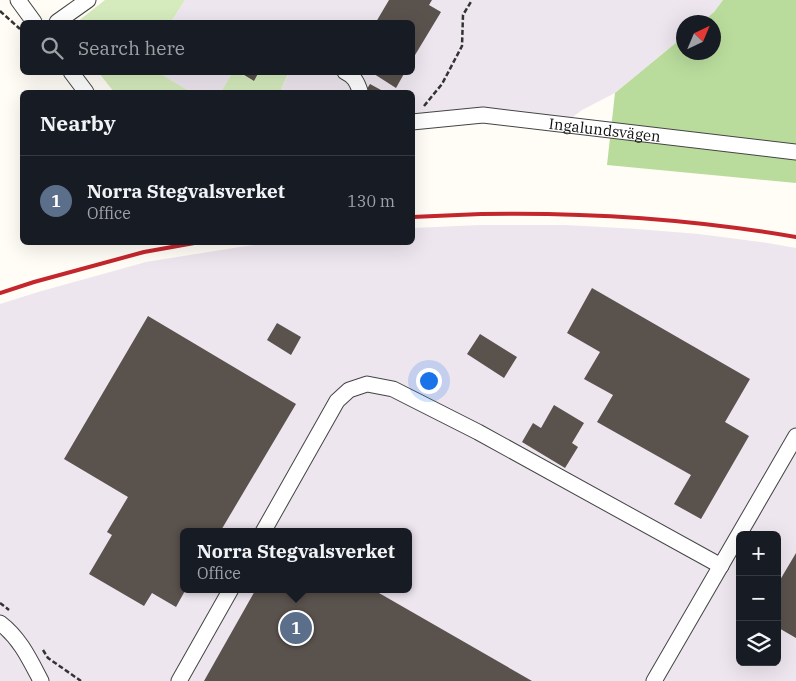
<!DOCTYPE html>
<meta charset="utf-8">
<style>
:root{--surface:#171b24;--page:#20242c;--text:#f1f3f6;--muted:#9ea1a6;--line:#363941;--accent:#8c9099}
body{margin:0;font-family:"IBM Plex Serif",serif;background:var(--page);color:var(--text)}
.controls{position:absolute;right:15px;bottom:15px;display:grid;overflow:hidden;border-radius:8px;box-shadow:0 5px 20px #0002}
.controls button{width:45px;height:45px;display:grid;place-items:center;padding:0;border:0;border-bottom:1px solid var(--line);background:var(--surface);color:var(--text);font:25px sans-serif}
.compass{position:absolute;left:676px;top:15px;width:45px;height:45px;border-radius:50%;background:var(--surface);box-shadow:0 5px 20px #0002;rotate:44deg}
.you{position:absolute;left:428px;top:380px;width:18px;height:18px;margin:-12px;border:4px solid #fff;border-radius:50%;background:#1a73e8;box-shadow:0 0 0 8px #1a73e833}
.badge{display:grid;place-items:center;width:32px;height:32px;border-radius:50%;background:var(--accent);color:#fff;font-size:16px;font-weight:700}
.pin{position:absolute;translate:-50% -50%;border:2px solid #fff;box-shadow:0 1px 5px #0006}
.popup{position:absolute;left:180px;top:528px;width:232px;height:65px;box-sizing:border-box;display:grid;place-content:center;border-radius:8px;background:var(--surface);filter:drop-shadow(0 1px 4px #0005);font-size:16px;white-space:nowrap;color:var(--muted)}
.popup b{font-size:19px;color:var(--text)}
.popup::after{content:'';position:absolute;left:50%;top:100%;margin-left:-10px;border:10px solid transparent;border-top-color:var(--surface)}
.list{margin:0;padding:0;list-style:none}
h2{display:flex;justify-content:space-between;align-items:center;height:65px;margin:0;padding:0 20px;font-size:21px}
h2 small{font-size:16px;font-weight:400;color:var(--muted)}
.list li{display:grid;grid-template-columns:32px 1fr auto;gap:15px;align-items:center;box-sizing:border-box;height:90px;padding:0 20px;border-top:1px solid var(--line)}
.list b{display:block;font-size:19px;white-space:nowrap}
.list p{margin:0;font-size:16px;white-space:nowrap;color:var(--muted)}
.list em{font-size:16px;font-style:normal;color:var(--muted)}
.icon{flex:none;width:28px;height:28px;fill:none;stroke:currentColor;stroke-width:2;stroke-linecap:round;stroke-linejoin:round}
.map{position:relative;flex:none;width:796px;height:681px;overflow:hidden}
.search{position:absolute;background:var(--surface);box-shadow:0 5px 20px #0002;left:20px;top:20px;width:395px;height:55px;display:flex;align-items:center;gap:12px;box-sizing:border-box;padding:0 18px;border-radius:8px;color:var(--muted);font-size:19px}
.panel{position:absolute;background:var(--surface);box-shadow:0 5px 20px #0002;left:20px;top:90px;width:395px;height:155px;border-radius:8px}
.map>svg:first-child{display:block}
.industrial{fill:#eee6ef;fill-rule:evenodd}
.green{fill:#d5ebbd}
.forest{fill:#b9dc9c}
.building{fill:#5a524d}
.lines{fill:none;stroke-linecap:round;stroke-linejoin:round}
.minor-casing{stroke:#444;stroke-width:17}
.path{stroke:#333;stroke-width:2.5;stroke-dasharray:5 2.5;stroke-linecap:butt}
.minor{stroke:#fff;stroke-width:15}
.rail{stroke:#c4262e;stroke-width:4}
.labels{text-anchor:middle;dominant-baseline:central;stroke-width:5;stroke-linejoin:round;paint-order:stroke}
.street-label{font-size:15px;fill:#111;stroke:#fff}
</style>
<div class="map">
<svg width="796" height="681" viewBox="0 0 796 681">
<rect width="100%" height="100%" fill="#fffdf5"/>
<path class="industrial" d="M 185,0 L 723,0 L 714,12 L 702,22 L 684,22 L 683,37 L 615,93 L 582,110 L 573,117 L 570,125 L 483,115 L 413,122 L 412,92 L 287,92 L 281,89 L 288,75 L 285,73 L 412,72 L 412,22 L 171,22 Z
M 159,73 L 232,73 L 221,92 L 191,92 Z
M 480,225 L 566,225 L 637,229 L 699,234 L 768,243 L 796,248 L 796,681 L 0,681 L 0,304 L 38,292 L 146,262 L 240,247 L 272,243 L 412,242 L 413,228 ZM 184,532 L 408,532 L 408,589 L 184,589 ZM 740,535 L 777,535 L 777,662 L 740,662 Z"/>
<path class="green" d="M 105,0 L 185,0 L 171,22 L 77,22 Z
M 99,73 L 159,73 L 191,92 L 114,92 Z
M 232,73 L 239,73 L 254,81 L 259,73 L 285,73 L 288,74 L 281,89 L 287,92 L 221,92 Z"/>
<path class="forest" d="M 723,0 L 796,0 L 796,183 L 607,165 L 615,93 L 683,37 L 684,52 L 714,52 L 714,22 L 702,22 L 714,12 Z"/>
<path class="building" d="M 389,0 L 432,0 L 429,5 L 441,12 L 412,60 L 412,22 L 376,22 Z
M 239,72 L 259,72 L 254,81 Z
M 371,72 L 405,72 L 396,88 Z
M 370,84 L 381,90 L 380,92 L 365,92 Z
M 592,288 L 750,379 L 725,422 L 749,436 L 701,519 L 674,504 L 691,475 L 597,422 L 613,395 L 584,379 L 600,352 L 567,333 Z
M 148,316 L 296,404 L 220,532 L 184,532 L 184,589 L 186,589 L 176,607 L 152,593 L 144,606 L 89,574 L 112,535 L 107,532 L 128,497 L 64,459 Z
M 277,323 L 301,337 L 291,355 L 267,340 Z
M 480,334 L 517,357 L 504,378 L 467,354 Z
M 554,405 L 584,423 L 572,443 L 578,447 L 565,468 L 522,442 L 533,423 L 541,428 Z
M 796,553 L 796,638 L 777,627 L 777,585 Z
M 256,589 L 372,589 L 532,681 L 204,681 Z"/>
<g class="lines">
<defs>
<g id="minor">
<path d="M 18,0 L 34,22"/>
<path d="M 57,22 L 88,0"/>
<path d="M 71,72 L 86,92"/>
<path d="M 345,72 C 354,76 357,82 360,91 L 359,92"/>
<path id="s1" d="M 412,122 L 483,115 L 796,152"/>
<path d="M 263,532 L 337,401 L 349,390 L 367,384 L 393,389 L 478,432 L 721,566"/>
<path d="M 0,623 C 20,638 30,660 41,681"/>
<path d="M 179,681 L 231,589"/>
<path d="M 654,681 L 796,436"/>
</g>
</defs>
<use href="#minor" class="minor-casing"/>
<path class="path" d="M 0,11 L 20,29
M 424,106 L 442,84 L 462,46 L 463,15 L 472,0
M 0,603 L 9,610
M 43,650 L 48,658 L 81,681"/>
<use href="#minor" class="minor"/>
<path class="rail" d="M 412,217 C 435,216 458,215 481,214 C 586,212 692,219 796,237
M 0,293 L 34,282 L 144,252 L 200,242"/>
</g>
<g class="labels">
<g class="street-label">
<text stroke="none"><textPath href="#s1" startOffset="194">Ingalundsvägen</textPath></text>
</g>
</g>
</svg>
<div class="controls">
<button>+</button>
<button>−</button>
<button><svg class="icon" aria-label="layers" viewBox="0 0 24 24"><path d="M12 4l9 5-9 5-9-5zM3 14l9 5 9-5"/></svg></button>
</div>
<svg class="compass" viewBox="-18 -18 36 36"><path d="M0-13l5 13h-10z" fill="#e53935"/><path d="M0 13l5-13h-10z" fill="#9ea1a6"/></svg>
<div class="you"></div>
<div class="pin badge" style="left:296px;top:628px;background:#5c6f8a">1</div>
<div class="popup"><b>Norra Stegvalsverket</b>Office</div>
<div class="search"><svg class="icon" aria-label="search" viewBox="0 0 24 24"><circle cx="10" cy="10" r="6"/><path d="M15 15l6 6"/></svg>Search here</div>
<section class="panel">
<h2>Nearby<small></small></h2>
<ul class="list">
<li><span class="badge" style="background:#5c6f8a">1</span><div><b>Norra Stegvalsverket</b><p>Office</p></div><em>130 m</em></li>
</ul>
</section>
</div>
